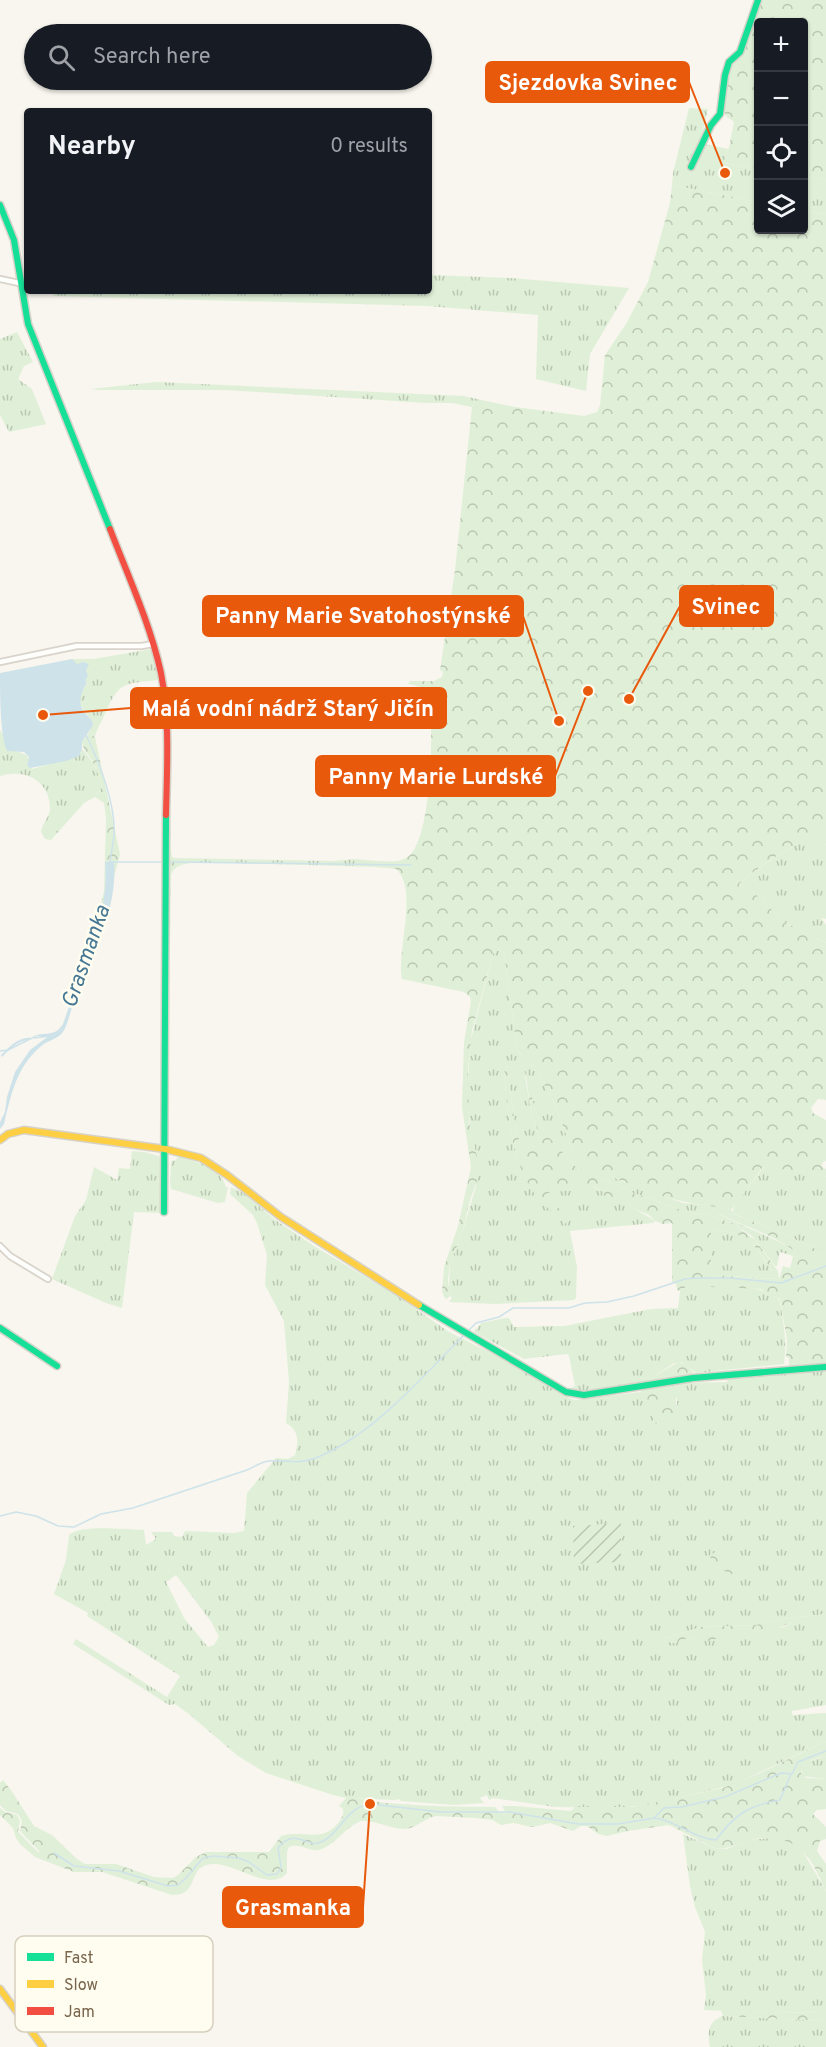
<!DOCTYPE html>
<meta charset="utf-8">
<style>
:root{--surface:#171b24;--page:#242831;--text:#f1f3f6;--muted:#9ea1a6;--line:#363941}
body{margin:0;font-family:Overpass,sans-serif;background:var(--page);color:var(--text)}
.controls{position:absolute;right:18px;top:18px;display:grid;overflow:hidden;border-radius:6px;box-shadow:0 2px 4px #0004}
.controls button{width:54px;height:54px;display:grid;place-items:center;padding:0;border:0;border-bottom:2px solid var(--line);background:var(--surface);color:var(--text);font:30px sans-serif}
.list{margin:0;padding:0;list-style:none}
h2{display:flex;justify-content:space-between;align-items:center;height:78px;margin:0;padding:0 24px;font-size:26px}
h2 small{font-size:20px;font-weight:400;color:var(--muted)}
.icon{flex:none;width:33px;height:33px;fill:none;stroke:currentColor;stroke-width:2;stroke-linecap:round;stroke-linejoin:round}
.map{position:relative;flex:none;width:826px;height:2047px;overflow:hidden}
.search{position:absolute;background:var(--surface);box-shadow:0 2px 4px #0004;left:24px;top:24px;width:408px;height:66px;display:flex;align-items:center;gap:15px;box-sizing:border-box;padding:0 21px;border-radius:33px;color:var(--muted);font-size:22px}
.panel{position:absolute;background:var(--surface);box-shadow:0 2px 4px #0004;left:24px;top:108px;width:408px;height:186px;border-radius:6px}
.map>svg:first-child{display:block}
.grass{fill:url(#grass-tufts);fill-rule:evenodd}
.forest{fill:url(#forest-crowns);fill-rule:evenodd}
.garden{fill:url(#garden-furrows)}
.water{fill:#cee2ea}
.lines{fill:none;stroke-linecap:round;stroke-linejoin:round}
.stream{stroke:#cee2ea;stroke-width:1.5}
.street-casing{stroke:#d8d3cb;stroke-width:8}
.fast-casing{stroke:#d6d2c8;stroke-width:9}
.slow-casing{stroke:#d6d2c8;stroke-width:9}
.jam-casing{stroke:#d6d2c8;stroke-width:9}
.street{stroke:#fefefc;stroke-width:4.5}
.fast{stroke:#16e098;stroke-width:6}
.slow{stroke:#ffcf43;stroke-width:6}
.jam{stroke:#f24e42;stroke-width:6}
.labels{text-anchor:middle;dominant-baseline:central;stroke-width:5;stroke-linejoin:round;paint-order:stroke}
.water-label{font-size:22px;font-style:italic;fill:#467894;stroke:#fffcf0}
.key{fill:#fffcf0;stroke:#d7cfbe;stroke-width:1.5}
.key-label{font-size:16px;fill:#79654b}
.leader{fill:none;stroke:#e8590c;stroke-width:2}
.callout-dot{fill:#e8590c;stroke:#fffcf0;stroke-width:2}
.callout{fill:#e8590c;stroke:#e8590c;stroke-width:2}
.callout-label{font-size:22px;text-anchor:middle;font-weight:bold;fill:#fff}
</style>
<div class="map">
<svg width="826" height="2047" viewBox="0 0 826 2047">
<defs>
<pattern id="grass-tufts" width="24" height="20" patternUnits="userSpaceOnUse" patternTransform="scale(1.5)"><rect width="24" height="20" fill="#e0f0d8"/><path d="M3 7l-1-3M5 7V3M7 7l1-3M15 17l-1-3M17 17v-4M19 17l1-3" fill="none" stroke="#bac6b1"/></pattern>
<pattern id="forest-crowns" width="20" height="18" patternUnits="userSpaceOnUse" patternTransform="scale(1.5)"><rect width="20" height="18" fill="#e0f0d8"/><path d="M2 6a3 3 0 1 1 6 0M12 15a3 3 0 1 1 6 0" fill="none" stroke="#bac6b1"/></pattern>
<pattern id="garden-furrows" width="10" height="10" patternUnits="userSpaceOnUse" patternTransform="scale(1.5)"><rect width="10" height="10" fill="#e0f0d8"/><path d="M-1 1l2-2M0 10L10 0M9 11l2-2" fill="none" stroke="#bac6b1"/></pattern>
</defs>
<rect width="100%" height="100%" fill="#f8f6ee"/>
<path class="grass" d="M 689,108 L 708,109 L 700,143 L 728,149 L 724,163 L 758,169 L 758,202 L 672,185 L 673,173 Z
M 804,176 L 826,180 L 826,215 L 804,210 Z
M 429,275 L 511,278 L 629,288 L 590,354 L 586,391 L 536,379 L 538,315 L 427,306 L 53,296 L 53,291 L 429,291 Z
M 17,332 L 33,362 L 24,366 L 18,379 L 32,389 L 46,424 L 9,432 L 0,415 L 0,339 Z
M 156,382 L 464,396 L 477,399 L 472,407 L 452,403 L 426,403 L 226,390 L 100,390 L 90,389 Z
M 152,649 L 158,680 C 123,684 119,681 104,716 C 101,723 96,730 95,737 L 88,734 C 89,733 92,726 92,725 C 93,712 68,709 87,683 L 85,680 L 86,677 L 72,659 L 93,659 Z
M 0,730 L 14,750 C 28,756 28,753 32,769 L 79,756 L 82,749 C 92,759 99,773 102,787 L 95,797 L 84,803 L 51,840 L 45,839 L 41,832 C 42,823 49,818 50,810 C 51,781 25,768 0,776 Z
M 170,801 L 171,851 L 172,857 L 175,858 L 334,861 L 354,859 L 377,861 L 376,867 L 196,862 C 186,864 175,864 171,875 L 170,938 L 167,938 L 169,802 Z
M 816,836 L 826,845 L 826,919 L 821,918 L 826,925 L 826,943 L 784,922 L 759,897 L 739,884 C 748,874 804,837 816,836 Z
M 498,949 L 504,953 L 517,1049 L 526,1061 L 534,1067 L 554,1102 L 575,1158 L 621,1181 L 683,1203 L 723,1207 L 722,1212 L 718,1214 L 786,1245 L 794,1252 L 793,1256 L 780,1252 L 777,1266 L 775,1266 L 752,1236 L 734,1224 L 715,1217 L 684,1211 L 633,1193 L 576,1167 L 544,1132 L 535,1110 L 524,1069 L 530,1106 L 541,1142 L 540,1145 L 523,1149 C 514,1137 510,1084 507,1066 L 504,1073 C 509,1117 510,1171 545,1203 L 552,1202 L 547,1193 C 560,1190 580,1185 593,1187 C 598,1188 652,1218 655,1221 L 653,1223 L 570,1231 L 577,1267 L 576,1298 L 574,1300 L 495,1304 L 449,1302 L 452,1298 L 450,1296 L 449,1288 L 450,1264 L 463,1230 L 476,1186 L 477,1157 L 471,1133 L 467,1100 L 470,1043 L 493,954 Z
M 132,1151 L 144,1152 L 159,1156 L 161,1161 L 161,1213 L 134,1212 L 122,1308 L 106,1303 L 52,1279 L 75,1216 L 86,1200 L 94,1167 L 117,1180 L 119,1168 L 130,1169 Z
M 178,1156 C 194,1161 221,1167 226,1187 L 228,1187 L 225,1202 L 218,1203 L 171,1189 L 170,1183 L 171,1164 L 171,1161 L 176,1160 Z
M 764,1167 L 815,1173 L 826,1177 L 826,1251 L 820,1251 L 770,1228 L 732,1213 L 735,1204 Z
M 231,1187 L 244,1193 L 274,1219 L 314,1246 L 396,1295 L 449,1332 L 503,1359 L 571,1399 L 576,1400 L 641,1392 L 645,1394 L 657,1424 L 677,1405 L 677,1388 L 681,1383 L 727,1382 L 728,1378 L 826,1369 L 826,1614 L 775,1620 L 756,1625 L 701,1627 L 663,1639 L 661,1641 L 675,1643 L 688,1638 L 695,1639 L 731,1632 L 784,1627 L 792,1622 L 808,1622 L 815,1619 L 826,1619 L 826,1705 L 792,1711 L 792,1715 L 826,1713 L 826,1741 L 733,1785 L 646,1805 L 619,1808 L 556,1807 L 493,1798 L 489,1800 L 487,1795 L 480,1798 L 484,1803 L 453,1805 L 401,1801 L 399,1799 L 395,1800 L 346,1798 L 333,1795 L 266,1773 L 238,1756 L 190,1715 L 175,1704 L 169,1705 L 73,1644 L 76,1639 L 167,1697 L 180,1676 L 87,1616 L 88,1613 L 54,1594 L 66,1560 L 69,1535 C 81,1524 127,1530 144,1530 L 146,1545 L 156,1539 L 151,1532 L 172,1532 L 174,1536 L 182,1537 L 185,1531 L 233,1533 L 244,1531 L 247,1493 L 276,1458 L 288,1459 L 295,1455 C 299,1442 299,1430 286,1423 L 289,1382 L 284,1321 L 265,1285 L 267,1255 L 257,1223 L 253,1215 L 230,1194 ZM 176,1575 L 212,1623 L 219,1637 L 214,1645 L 208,1647 L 184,1618 L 166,1582 Z
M 711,1230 C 752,1231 756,1248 777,1279 L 711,1275 Z
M 687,1286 C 707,1286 769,1283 780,1301 C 784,1327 787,1340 784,1364 L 696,1373 L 682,1362 L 674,1363 L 653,1377 L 639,1379 L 640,1384 L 581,1392 L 567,1390 L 575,1386 L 569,1356 L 567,1354 L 524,1359 L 474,1332 L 481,1323 L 505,1318 L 509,1318 L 514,1327 L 564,1326 L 651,1309 L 678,1308 L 680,1291 Z
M 826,1756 L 826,1779 L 802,1776 L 802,1766 L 807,1762 Z
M 683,1834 L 714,1848 L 727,1849 L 748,1840 L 769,1838 L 792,1842 L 802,1850 L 826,1891 L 826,2012 L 768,2013 L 704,2010 L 706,1995 L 702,1960 L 705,1932 L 695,1907 L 690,1886 Z
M 723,2016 L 826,2021 L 826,2047 L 710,2047 C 707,2033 708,2021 723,2016 Z"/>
<path class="forest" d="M 759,0 L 826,0 L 826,180 L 804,176 L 804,22 L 758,22 L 758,169 L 723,163 L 729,147 L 734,122 L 726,116 L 720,105 L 724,64 L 745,50 Z
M 672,185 L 758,202 L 758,230 L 804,230 L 804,210 L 826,215 L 826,845 L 816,837 C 804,837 748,873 739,884 L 759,897 L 784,922 L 826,943 L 826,1100 L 818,1099 L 811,1108 L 813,1113 L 826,1120 L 826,1161 L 824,1161 L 821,1166 L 826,1169 L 826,1177 L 815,1173 L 763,1167 L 731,1210 L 734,1214 L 770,1228 L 820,1251 L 826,1251 L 826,1365 L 789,1368 L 789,1358 L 786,1357 L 787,1340 L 780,1299 L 760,1289 L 687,1286 L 680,1291 L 677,1290 L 676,1284 L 672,1282 L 672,1223 L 663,1224 L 655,1221 L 649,1215 L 626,1205 L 595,1187 L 547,1193 L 568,1220 L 565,1224 C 554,1213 540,1202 532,1190 C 510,1156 508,1112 504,1073 L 507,1065 C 510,1083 514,1136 523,1149 L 540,1145 L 541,1142 L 530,1106 L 525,1067 L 535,1110 L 544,1132 L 576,1167 L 633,1193 L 684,1211 L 715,1217 L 734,1224 L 755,1240 L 778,1271 L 779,1279 L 783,1266 L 790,1268 L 794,1252 C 788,1241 732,1221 717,1213 L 722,1212 L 723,1207 C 673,1205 625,1183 579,1162 L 575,1158 L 554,1102 L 534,1067 L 526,1061 L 517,1049 L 504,953 L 498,949 L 493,954 L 472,1031 L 468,1068 L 469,1122 L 477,1157 L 478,1178 L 470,1200 L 463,1230 L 450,1264 L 448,1279 L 450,1296 L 447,1299 L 445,1298 L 442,1292 L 444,1267 L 458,1226 L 471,1167 L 462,1107 L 464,1042 L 471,1002 L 470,997 L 464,992 L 402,979 C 396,953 419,889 396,869 L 376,867 L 377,861 C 389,861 402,864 411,854 C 429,833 432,756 431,728 C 430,717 438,697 429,689 L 408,684 L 410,681 L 434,681 L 442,677 L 443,672 L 440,670 L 455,570 L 472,407 L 477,399 L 515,407 L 584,416 L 597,412 L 600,405 L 605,355 L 626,324 L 648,282 L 670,203 ZM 711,1230 C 749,1231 759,1248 776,1279 L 711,1275 Z
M 88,734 L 95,737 L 120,854 L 88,978 L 84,981 L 78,980 L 89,955 L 104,891 L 106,818 L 104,803 L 95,797 L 102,787 C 100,777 96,768 91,759 C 87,752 83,750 82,742 Z
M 678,1362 L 686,1364 L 693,1372 L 693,1376 L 684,1377 L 677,1388 L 679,1394 L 676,1398 L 676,1410 L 669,1417 L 656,1424 L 645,1395 L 641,1392 L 639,1379 L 653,1377 Z
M 718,1552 L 737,1562 L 738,1571 L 730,1575 L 711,1561 L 710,1554 Z
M 826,1614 L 826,1619 L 815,1619 L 808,1622 L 792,1622 L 765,1634 L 731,1632 L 711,1641 L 688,1638 L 675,1643 L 661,1641 L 663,1639 L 701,1627 L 756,1625 L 775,1620 Z
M 826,1741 L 826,1756 C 815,1759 804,1760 801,1773 L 806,1778 L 826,1779 L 826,1809 L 817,1810 L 813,1814 L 826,1827 L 826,1839 L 820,1841 L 817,1851 L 826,1864 L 826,1891 C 813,1865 806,1841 773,1839 C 765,1838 757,1838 750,1840 C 736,1844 728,1850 714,1848 L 669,1825 L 628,1831 L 607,1836 L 598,1834 L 587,1826 L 581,1826 L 573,1831 L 550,1823 L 532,1827 L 513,1823 L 501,1825 L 492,1820 L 475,1818 L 436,1816 C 424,1818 417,1828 405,1829 C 390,1829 376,1820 361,1821 C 346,1826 337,1843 322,1849 C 310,1854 302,1842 289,1847 L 287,1852 L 287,1873 C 265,1897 224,1849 199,1869 C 190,1881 193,1895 172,1895 L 102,1872 L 74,1872 L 35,1857 L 20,1844 L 16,1838 L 13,1828 L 0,1815 L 0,1808 L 5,1812 L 17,1815 L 20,1821 L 18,1832 L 38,1852 L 48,1852 L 40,1852 L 20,1831 L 22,1821 L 18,1814 L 6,1811 L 0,1805 L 0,1783 L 3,1780 L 13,1793 L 34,1826 L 52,1835 L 77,1859 L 85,1864 L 116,1864 L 154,1877 L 173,1878 L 178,1875 L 196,1857 L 206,1852 L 269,1852 L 281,1836 C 304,1829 322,1844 339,1822 C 342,1817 344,1815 343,1809 L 339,1806 L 346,1798 C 360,1797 373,1802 387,1803 C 424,1806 459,1807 495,1807 L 499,1812 L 506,1813 L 502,1806 L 516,1806 L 571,1811 L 575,1807 L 633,1807 L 723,1788 L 758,1774 Z
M 721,2010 L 768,2013 L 826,2012 L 826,2021 L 723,2016 Z"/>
<path class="garden" d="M 621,1523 L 621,1562 L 574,1564 L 573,1526 Z"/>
<path class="water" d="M 72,659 L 77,664 L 83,662 L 89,664 L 86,670 L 88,676 L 85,680 L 87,682 C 82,691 76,704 85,713 C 89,718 92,718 93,725 L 82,742 L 82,749 L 79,756 L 66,761 L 30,768 L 27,765 L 29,757 L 24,752 L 7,751 C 0,735 0,694 0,673 Z
M 105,862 L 114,862 C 118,910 92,955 75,997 C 71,1008 69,1022 63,1032 C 58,1039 46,1041 40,1047 C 16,1068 11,1095 4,1124 L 0,1129 L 0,1122 L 5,1112 L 7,1097 L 15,1072 L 30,1050 L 50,1035 L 46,1037 L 37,1036 L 30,1040 C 20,1039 9,1049 2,1057 L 1,1055 C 9,1047 20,1036 31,1038 C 42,1030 54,1039 63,1024 C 81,971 110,920 105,862 Z"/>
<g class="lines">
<path class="stream" d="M 86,735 C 99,761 116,805 114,835 C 113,844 111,854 110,863
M 110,862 L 164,862
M 169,862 L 411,865
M 34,1038 L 50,1036
M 0,1051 L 8,1050 L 30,1039
M 467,1332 L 476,1323 L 499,1317 L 513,1308 L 569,1308 L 585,1303 L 607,1302 L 634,1296 L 685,1279 L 695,1278 L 730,1278 L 781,1283 L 826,1266
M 0,1516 L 16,1512 L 36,1516 L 58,1526 L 74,1527 L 101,1514 L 133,1508 L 247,1470 C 252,1468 258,1464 264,1462 C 281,1457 296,1467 318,1457 C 374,1434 421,1378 463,1336
M 654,1818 C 676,1820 694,1839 716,1840 C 734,1815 749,1805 780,1800 L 791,1774
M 54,1853 L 74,1866 L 119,1871 L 168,1886 L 178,1885 L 185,1879 L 203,1858 L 213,1856 L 239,1858 L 249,1862 L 267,1875 L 277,1874 L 281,1867 L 278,1848 C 296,1826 306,1849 321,1842 C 340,1834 346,1807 370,1804 L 441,1812 L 510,1812 L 578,1824 L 618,1824 L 654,1818 L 664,1808 L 681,1807 L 725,1797 L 781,1773 L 792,1774 L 798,1762 L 826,1751"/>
<defs>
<path id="street" d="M 0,279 L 19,283
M 0,662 L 77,646 L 142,646 L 152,644
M 0,1246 L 10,1256 L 48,1279"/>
<path id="fast" d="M 691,167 L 711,125 L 720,114 L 725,75 L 729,62 L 740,52 L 758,0
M 0,205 L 14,240 L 28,324 L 110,529
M 164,1212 L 166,815
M 419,1305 L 566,1392 L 584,1395 L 693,1378 L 826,1367
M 0,1328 L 57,1366"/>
<path id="slow" d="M 0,1140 L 8,1134 L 24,1130 L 165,1149 L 201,1158 L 227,1175 L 281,1217 L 419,1305
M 0,1989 L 43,2047"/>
<path id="jam" d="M 110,529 C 128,576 150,623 161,673 C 170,719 167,768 166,815"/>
</defs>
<use href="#street" class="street-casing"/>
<use href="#fast" class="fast-casing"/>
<use href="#slow" class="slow-casing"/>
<use href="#jam" class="jam-casing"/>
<use href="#street" class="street"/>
<use href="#fast" class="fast"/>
<use href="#slow" class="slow"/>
<use href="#jam" class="jam"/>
</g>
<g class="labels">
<g class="water-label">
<text transform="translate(87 957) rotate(-71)">Grasmanka</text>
</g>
</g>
<rect x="15" y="1936" width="198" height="96" rx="9" class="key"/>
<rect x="27" y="1953" width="27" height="8" fill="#16e098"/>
<rect x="27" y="1980" width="27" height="8" fill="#ffcf43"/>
<rect x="27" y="2007" width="27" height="8" fill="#f24e42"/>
<g class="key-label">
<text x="64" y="1963">Fast</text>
<text x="64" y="1990">Slow</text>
<text x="64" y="2017">Jam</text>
</g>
<path class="leader" d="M725 173L689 82M629 699L680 606M559 721L523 616M43 715L131 708M588 691L555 776M370 1804L363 1907"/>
<g class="callout-dot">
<circle cx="725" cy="173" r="6"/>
<circle cx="629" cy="699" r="6"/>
<circle cx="559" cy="721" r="6"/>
<circle cx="43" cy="715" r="6"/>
<circle cx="588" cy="691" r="6"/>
<circle cx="370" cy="1804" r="6"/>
</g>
<g class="callout">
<rect x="486" y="62" width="203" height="40" rx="6"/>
<rect x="680" y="586" width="93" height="40" rx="6"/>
<rect x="203" y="596" width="320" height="40" rx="6"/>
<rect x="131" y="688" width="315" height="40" rx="6"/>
<rect x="316" y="756" width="239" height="40" rx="6"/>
<rect x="223" y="1887" width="140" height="40" rx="6"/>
</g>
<g class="callout-label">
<text x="588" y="90">Sjezdovka Svinec</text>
<text x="726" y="614">Svinec</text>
<text x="363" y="623">Panny Marie Svatohostýnské</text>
<text x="288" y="716">Malá vodní nádrž Starý Jičín</text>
<text x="436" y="784">Panny Marie Lurdské</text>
<text x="293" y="1915">Grasmanka</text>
</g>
</svg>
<div class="controls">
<button>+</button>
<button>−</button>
<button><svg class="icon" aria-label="locate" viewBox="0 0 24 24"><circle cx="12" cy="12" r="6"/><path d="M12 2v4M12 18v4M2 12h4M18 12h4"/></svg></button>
<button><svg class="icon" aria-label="layers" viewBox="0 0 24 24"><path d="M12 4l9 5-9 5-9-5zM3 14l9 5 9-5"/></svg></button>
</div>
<div class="search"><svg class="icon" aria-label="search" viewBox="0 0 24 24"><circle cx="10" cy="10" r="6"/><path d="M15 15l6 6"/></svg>Search here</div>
<section class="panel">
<h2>Nearby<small>0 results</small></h2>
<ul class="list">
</ul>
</section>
</div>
